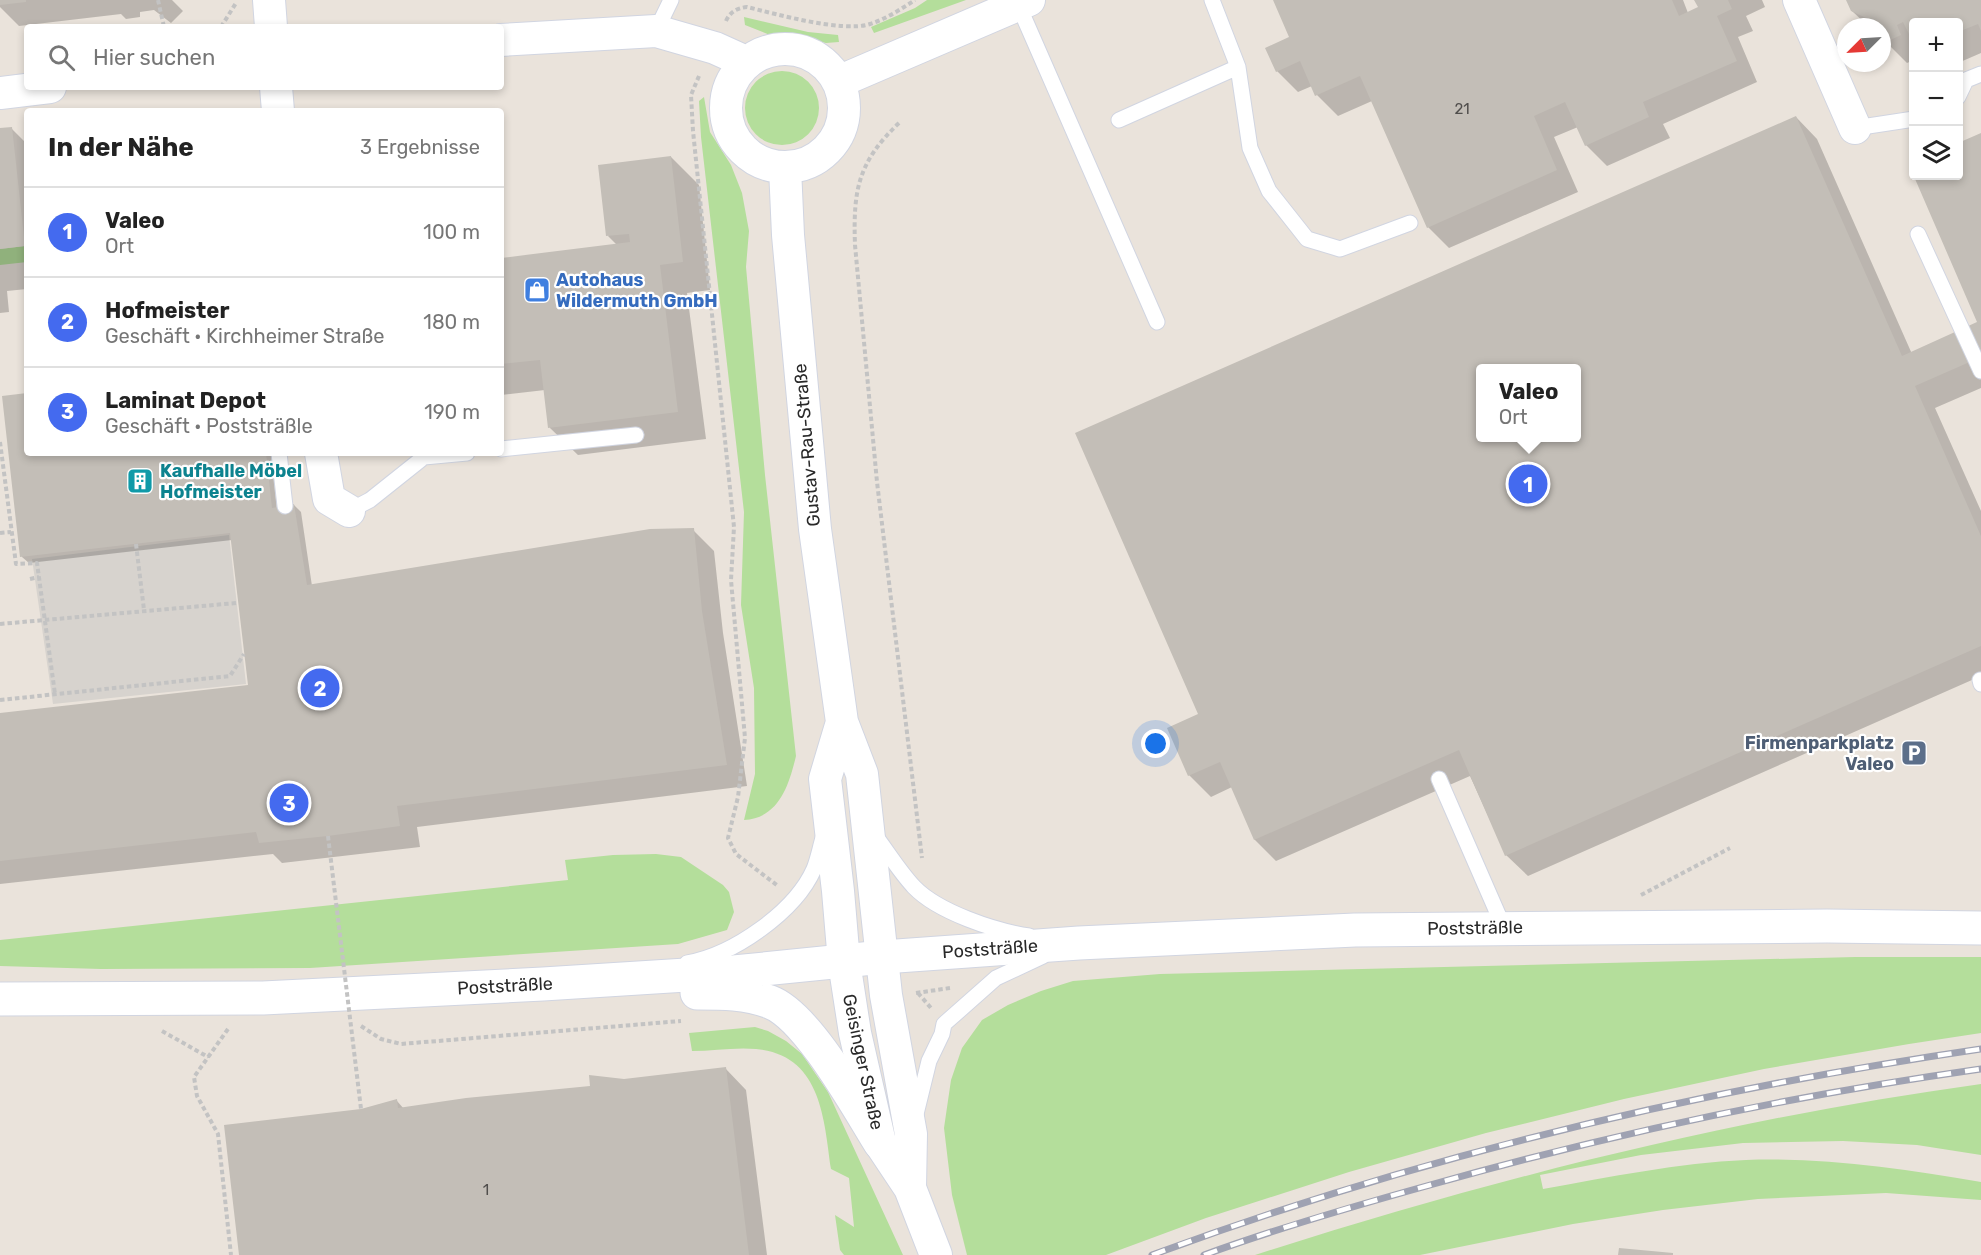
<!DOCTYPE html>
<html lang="de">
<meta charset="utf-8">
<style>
:root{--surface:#fff;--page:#f2f2f2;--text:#222;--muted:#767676;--line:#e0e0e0;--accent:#446aef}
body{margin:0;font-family:Rubik,sans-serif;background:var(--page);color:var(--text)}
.controls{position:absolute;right:18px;top:18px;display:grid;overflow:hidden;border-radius:6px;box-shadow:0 3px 9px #0003}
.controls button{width:54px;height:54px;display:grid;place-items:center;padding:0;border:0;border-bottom:2px solid var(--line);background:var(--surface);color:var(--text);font:30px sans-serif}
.compass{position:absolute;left:1837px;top:18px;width:54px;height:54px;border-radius:50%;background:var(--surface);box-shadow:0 3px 9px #0003;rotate:246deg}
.you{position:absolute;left:1156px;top:744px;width:21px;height:21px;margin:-15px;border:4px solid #fff;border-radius:50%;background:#1a73e8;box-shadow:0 0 0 9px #1a73e833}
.badge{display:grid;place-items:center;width:39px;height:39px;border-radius:50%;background:var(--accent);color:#fff;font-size:20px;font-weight:700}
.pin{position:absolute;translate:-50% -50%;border:3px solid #fff;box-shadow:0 2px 6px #0006}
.popup{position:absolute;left:1476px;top:364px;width:105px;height:78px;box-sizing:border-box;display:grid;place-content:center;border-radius:6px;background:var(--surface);filter:drop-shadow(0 2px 4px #0005);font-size:20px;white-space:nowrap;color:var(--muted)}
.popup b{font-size:22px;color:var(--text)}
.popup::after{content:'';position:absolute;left:50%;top:100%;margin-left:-12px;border:12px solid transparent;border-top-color:var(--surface)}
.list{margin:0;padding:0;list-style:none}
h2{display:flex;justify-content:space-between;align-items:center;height:78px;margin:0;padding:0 24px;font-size:26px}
h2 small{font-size:20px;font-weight:400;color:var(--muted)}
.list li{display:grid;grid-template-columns:39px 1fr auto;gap:18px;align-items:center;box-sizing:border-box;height:90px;padding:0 24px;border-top:2px solid var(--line)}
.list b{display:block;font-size:22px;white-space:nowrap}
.list p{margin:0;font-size:20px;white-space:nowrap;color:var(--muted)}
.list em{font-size:20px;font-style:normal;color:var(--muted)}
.icon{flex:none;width:33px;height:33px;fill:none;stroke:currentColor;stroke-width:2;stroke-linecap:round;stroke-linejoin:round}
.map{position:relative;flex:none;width:1981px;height:1255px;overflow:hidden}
.search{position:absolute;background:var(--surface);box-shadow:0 3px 9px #0003;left:24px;top:24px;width:480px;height:66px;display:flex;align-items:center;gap:15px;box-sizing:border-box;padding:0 21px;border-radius:6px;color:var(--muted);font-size:22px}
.panel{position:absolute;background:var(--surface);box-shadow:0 3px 9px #0003;left:24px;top:108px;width:480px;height:348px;border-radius:6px}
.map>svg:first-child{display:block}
.green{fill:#b4de9b}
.plaza{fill:#d7d3ce}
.shadow{fill:#0003;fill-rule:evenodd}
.building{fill:#c3beb7;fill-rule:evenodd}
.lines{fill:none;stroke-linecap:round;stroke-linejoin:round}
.lane-casing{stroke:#d1d5e1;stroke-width:17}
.street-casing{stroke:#d1d5e1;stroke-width:34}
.secondary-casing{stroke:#d1d5e1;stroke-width:35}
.path{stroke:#c3c3c3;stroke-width:4;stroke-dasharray:4.5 3;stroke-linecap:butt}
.lane{stroke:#fff;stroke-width:15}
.street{stroke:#fff;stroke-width:32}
.secondary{stroke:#fff;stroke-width:33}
.rail-casing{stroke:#9fa2b2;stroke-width:7}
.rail{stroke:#fff;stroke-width:4.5;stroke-dasharray:14;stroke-linecap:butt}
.path-bridge{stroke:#c3c3c3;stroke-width:4;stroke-dasharray:4.5 3;stroke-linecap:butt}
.labels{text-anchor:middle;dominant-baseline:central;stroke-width:4.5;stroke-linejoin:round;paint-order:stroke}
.number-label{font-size:15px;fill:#504e4c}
.shop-label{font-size:18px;font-weight:bold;fill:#366cbe;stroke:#fff;text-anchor:start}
.street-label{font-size:18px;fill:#292929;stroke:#fff}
.culture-label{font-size:18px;font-weight:bold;fill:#0d838f;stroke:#fff;text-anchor:start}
.service-label{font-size:18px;font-weight:bold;fill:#4e5e75;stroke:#fff;text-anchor:end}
</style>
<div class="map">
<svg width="1981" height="1255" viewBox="0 0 1981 1255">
<rect width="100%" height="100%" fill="#eae3db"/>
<path class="green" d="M 927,0 L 966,0 L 874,33 L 871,27 L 915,8 Z
M 744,17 L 808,32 L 838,35 L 839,42 L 826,43 L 787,34 L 770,35 L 745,25 Z
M745 108a37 37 0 1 1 74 0a37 37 0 1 1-74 0Z
M 704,97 L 710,132 L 731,165 L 742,193 L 749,231 L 746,267 L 765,475 L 796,756 C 789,785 779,818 744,820 L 755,774 L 754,688 L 741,605 L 744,512 L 701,137 L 699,101 Z
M 25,246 L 27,262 L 0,265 L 0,249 Z
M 656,854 L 681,857 L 723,885 L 729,892 L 734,912 L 727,930 L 678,944 L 310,968 L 101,969 L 0,966 L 0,940 L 568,880 L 565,860 L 613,855 Z
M 1855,957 L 1981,957 L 1981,1033 L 1909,1044 L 1764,1069 L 1624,1099 L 1486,1133 L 1349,1172 L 1206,1218 L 1106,1255 L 967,1255 L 952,1195 L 944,1128 L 951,1080 L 962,1048 L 982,1020 L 1008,1005 L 1041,991 L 1073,981 L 1160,974 Z
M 755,1027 L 768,1031 L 786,1041 L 802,1054 L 828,1092 L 903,1255 L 844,1255 L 840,1250 L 835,1215 L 854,1227 L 849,1178 L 831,1169 C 824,1118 821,1055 756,1049 C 735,1047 713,1051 692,1051 L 689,1033 Z
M 1981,1084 L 1981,1155 L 1917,1145 L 1843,1141 L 1743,1143 L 1641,1155 L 1540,1175 L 1543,1189 C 1610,1177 1678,1163 1746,1160 C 1825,1157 1903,1169 1981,1182 L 1981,1200 L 1886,1193 L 1758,1199 L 1663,1210 L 1573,1224 L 1420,1255 L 1255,1255 C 1492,1179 1734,1118 1981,1084 Z"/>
<path class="plaza" d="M 229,535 L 246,684 L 53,704 L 32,559 Z"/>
<path class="shadow" d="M 0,0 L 172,0 L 183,11 L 171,23 L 154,10 L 140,12 L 140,17 L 126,19 L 121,14 L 19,26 L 0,7 Z
M 1274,0 L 1683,0 L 1688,13 L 1700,8 L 1696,0 L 1762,0 L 1765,7 L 1746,16 L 1753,31 L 1738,37 L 1757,82 L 1663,124 L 1670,138 L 1607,166 L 1586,145 L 1578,127 L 1554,137 L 1578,192 L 1449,248 L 1428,227 L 1372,101 L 1338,116 L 1317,95 L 1312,86 L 1298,92 L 1277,71 L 1291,38 Z
M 1847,0 L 1981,0 L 1981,53 L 1958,63 L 1958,22 L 1914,22 L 1914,60 L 1907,63 L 1886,42 L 1882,36 L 1882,27 L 1869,27 L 1852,11 Z
M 1796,117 L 1817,139 L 1912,354 L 1979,323 L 1915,176 L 1958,176 L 1981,135 L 1981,388 L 1935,408 L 1981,511 L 1981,676 L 1528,876 L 1506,855 L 1470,776 L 1276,861 L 1255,840 L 1232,787 L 1211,797 L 1189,775 L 1200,715 L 1077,434 ZM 1480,368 L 1576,368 L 1576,438 L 1480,438 Z
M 12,129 L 27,144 L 27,289 L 7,291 L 9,312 L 0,313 L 0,130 Z
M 671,157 L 699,185 L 710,290 L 687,293 L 706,439 L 578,455 L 550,428 L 545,390 L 501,395 L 501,259 L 617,245 L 608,236 Z
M 27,395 L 27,453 L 271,453 L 277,509 L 294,505 L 301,512 L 312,586 L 693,530 L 714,551 L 723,633 L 747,786 L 417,827 L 420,847 L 282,863 L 273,854 L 0,884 L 0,714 L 250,686 L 232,540 L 29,563 L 22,557 Z
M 725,1068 L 746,1090 L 767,1255 L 240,1255 L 361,1110 L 397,1101 L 404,1109 L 591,1088 L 624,1080 Z"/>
<path class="building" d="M 0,0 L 26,0 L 26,2 L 0,5 Z
M 1273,0 L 1672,0 L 1679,16 L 1698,7 L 1694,0 L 1728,0 L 1732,9 L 1717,16 L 1737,61 L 1643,102 L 1649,117 L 1585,146 L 1565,102 L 1534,116 L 1557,170 L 1427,228 L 1360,76 L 1315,96 L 1300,61 L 1276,72 L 1265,48 L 1289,37 Z
M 1846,0 L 1981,0 L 1981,31 L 1978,24 L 1958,32 L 1958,22 L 1914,22 L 1914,44 L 1903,22 L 1897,25 L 1901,35 L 1884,43 L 1882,27 L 1878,27 L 1875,22 L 1851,11 Z
M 1796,116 L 1902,356 L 1977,322 L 1909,165 L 1914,163 L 1914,176 L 1958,176 L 1958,143 L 1981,133 L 1981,357 L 1915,386 L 1981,536 L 1981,646 L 1505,856 L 1459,750 L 1254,840 L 1220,762 L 1188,776 L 1167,728 L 1198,714 L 1075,433 ZM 1480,368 L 1576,368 L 1576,438 L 1480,438 Z
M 12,127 L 25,246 L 0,249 L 0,128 Z
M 671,156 L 683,262 L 660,265 L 678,412 L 548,428 L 540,360 L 501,364 L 501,258 L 630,242 L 629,234 L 606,236 L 598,165 Z
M 27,393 L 27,453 L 266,453 L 272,508 L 294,504 L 307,585 L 650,529 L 694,528 L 702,611 L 727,765 L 397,806 L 400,826 L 328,836 L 259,843 L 256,832 L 0,861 L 0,713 L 248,685 L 230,533 L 20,557 L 2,396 Z
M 726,1067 L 749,1255 L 239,1255 L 224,1125 L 361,1109 L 397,1099 L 398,1108 L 466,1098 L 590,1086 L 589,1075 L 624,1079 Z
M 1619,1248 L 1673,1253 L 1673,1255 L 1618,1255 Z"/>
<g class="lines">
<defs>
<path id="lane" d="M 1018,4 L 1157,322
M 656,31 L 671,0
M 1238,67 L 1250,148 L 1269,191 L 1307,239 L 1340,249 L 1410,223
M 1958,97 L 1966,80 L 1981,74
M 1119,120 L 1238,67 L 1212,0
M 1855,128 L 1914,119
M 1918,234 L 1981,371
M 501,449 L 636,435
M 279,453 L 285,506
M 424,453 L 424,457 L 467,453
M 349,511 L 370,500 L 424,457
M 1980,680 L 1981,684
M 1439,779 L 1504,928
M 874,834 C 887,851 899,871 914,887 C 938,912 995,931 1029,936
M 687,963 C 733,955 795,912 814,869 C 818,859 820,848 823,838
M 916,1114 L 929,1061 L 942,1034 L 944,1024 L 996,978 L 1043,956"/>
<path id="street" d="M 269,0 L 271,27
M 1799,0 L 1855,128
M 501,40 L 656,31 L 715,48 L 746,62
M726 108a59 59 0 1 1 118 0a59 59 0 1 1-118 0Z
M 838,82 L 1029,0
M 276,87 L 278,111
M 0,93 L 50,87
M 785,168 L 788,235 L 815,529 L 842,722 L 862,774 L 886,995 L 911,1134 L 910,1188
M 321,453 L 329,499 L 349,511
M 842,722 L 825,779 L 838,891 L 844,962 L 855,1033 L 880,1143 L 910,1188 L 936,1255"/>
<path id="secondary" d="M 697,993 C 722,993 746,993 770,1002 C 808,1016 858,1108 880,1143
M 0,999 L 263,998 L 543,984 L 734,972 L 883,957 L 1079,943 L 1355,930 L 1827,926 L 1981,928"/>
</defs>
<use href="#lane" class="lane-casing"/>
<use href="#street" class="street-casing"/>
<use href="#secondary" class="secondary-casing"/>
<path class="path" d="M 158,0 L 164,27
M 726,21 C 730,12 737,8 747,7 C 776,14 843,33 870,24 C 886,19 901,9 915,0
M 221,27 L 236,3
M 699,76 L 691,95 L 693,131 L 734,527 L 731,580 L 745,738 L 738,797 L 728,838 L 736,854 L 778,886
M 899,123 C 858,162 853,190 855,245 L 877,482 L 922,858
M 0,442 L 16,564 L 37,563 L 55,694
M 0,533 L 11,532
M 136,544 L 144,610
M 30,579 L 39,577
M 0,624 L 236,603
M 0,700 L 230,676 L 244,654
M 1641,895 L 1730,848
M 916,993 L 950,988
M 918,993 L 931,1008
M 361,1026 L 381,1039 L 401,1044 L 681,1021
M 228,1029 L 194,1077 L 197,1096 L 218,1134 L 231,1255
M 162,1031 L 208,1057"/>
<use href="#lane" class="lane"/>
<use href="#street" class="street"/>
<use href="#secondary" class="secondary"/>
<defs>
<path id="rail" d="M 1152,1255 C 1420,1156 1699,1090 1981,1049
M 1204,1255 C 1278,1228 1354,1206 1430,1185 C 1611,1134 1795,1095 1981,1069"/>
</defs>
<use href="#rail" class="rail-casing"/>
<use href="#rail" class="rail"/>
<path class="path-bridge" d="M 328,836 L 361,1109"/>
</g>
<defs>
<symbol id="shop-square" viewBox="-11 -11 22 22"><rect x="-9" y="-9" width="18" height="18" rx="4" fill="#3f7fe0" stroke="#fff"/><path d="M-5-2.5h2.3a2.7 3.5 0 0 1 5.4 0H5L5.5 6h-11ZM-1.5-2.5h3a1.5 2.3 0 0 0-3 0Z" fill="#fff"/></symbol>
<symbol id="building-square" viewBox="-11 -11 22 22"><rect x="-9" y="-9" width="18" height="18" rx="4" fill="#0f9aa8" stroke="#fff"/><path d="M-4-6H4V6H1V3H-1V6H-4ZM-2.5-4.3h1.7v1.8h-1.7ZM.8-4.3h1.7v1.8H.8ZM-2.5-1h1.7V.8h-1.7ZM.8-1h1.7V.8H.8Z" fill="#fff"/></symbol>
<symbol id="parking-square" viewBox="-11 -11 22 22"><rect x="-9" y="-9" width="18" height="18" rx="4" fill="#5c6f8a" stroke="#fff"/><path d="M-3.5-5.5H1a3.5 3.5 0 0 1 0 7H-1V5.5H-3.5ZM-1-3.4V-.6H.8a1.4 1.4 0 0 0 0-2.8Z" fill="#fff"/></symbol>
</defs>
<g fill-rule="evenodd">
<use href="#shop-square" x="522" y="275" width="30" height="30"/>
<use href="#building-square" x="125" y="466" width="30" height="30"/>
<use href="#parking-square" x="1899" y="738" width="30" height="30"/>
</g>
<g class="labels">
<g class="number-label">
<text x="1462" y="109">21</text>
<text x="486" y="1190">1</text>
</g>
<g class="shop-label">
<text x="556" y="280">Autohaus<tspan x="556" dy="21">Wildermuth GmbH</tspan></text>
</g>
<g class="street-label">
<text transform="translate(807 445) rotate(-95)">Gustav-Rau-Straße</text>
<text transform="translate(1475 928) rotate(-1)">Poststräßle</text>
<text transform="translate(990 949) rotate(-4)">Poststräßle</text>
<text transform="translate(505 986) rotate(-3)">Poststräßle</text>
<text transform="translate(863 1062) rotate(78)">Geisinger Straße</text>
</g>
<g class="culture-label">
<text x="160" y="471">Kaufhalle Möbel<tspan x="160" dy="21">Hofmeister</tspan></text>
</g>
<g class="service-label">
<text x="1894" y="743">Firmenparkplatz<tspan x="1894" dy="21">Valeo</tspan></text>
</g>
</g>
</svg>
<div class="controls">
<button>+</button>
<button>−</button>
<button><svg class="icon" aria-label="layers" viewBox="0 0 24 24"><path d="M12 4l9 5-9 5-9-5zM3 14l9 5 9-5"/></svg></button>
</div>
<svg class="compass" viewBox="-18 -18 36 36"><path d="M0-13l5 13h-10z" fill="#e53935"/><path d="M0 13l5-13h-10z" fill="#767676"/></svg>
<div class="you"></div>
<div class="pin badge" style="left:1528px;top:484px">1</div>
<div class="popup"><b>Valeo</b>Ort</div>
<div class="pin badge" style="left:320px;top:688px">2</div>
<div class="pin badge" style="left:289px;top:803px">3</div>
<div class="search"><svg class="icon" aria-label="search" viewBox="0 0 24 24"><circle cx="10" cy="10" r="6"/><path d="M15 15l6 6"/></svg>Hier suchen</div>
<section class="panel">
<h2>In der Nähe<small>3 Ergebnisse</small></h2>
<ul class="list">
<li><span class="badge">1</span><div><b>Valeo</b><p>Ort</p></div><em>100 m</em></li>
<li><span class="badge">2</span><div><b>Hofmeister</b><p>Geschäft · Kirchheimer Straße</p></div><em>180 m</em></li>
<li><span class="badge">3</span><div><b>Laminat Depot</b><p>Geschäft · Poststräßle</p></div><em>190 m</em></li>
</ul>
</section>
</div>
